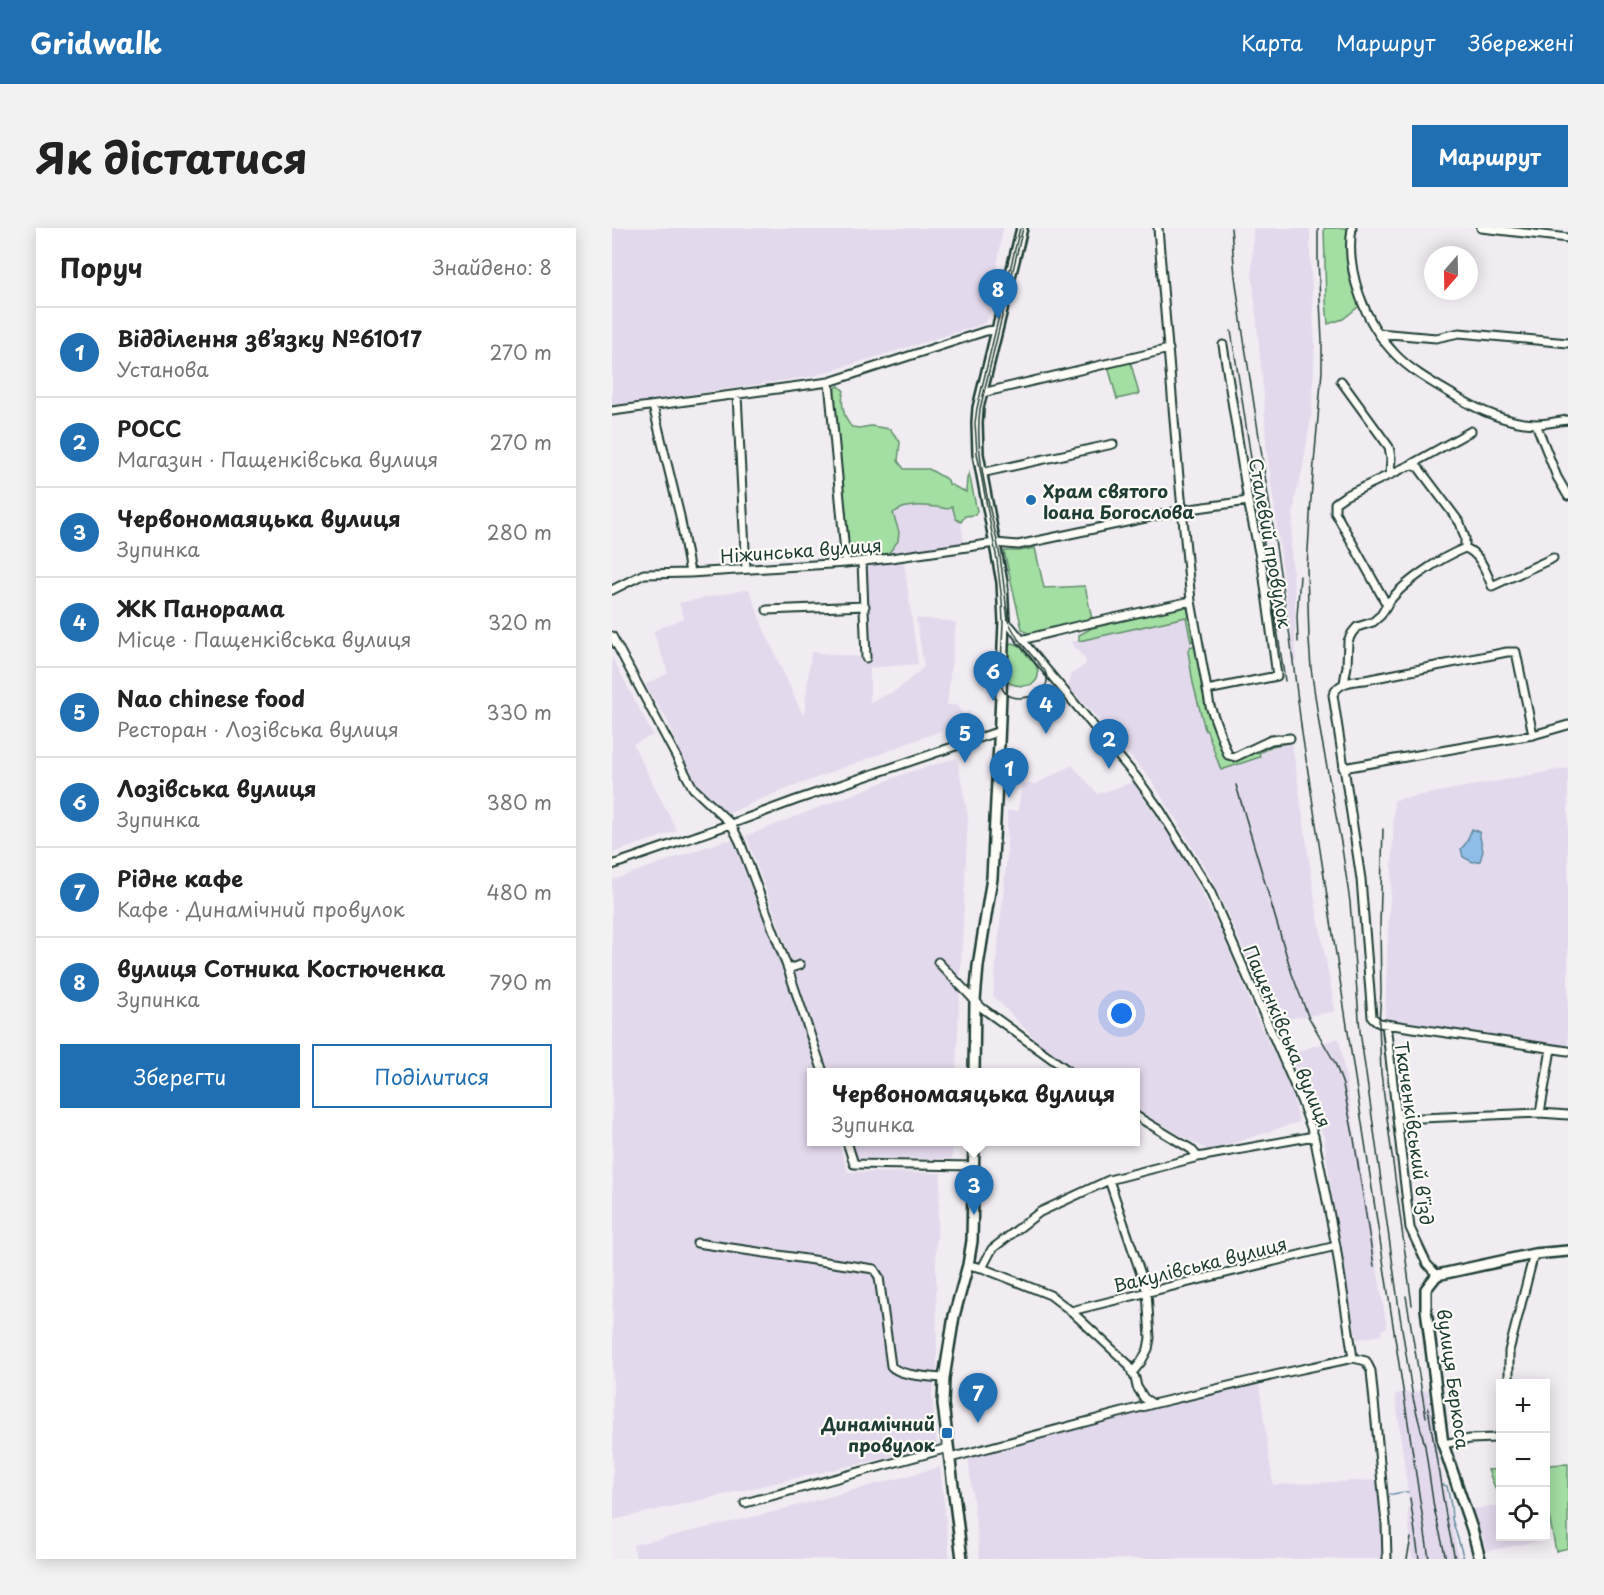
<!DOCTYPE html>
<html lang="uk">
<meta charset="utf-8">
<style>
:root{--surface:#fff;--page:#f2f2f2;--text:#222;--muted:#767676;--line:#e0e0e0;--accent:#1f6fb2}
body{margin:0;font-family:"Playpen Sans",sans-serif;background:var(--page);color:var(--text)}
.controls{position:absolute;right:18px;bottom:18px;display:grid;overflow:hidden;border-radius:0px;box-shadow:0 3px 15px #0003}
.controls button{width:54px;height:54px;display:grid;place-items:center;padding:0;border:0;border-bottom:2px solid var(--line);background:var(--surface);color:var(--text);font:30px sans-serif}
.compass{position:absolute;left:812px;top:18px;width:54px;height:54px;border-radius:50%;background:var(--surface);box-shadow:0 3px 15px #0003;rotate:200deg}
.you{position:absolute;left:510px;top:786px;width:21px;height:21px;margin:-15px;border:4px solid #fff;border-radius:50%;background:#1a73e8;box-shadow:0 0 0 9px #1a73e833}
.badge{display:grid;place-items:center;width:39px;height:39px;border-radius:50%;background:var(--accent);color:#fff;font-size:20px;font-weight:700}
.pin{position:absolute;translate:-50% -50px;filter:drop-shadow(0 2px 3px #0008)}
.pin::after{content:'';position:absolute;top:32px;width:21px;height:18px;background:inherit;clip-path:polygon(0 0,100% 0,50% 100%)}
.popup{position:absolute;left:195px;top:840px;width:333px;height:78px;box-sizing:border-box;display:grid;place-content:center;border-radius:0px;background:var(--surface);filter:drop-shadow(0 2px 4px #0005);font-size:20px;white-space:nowrap;color:var(--muted)}
.popup b{font-size:22px;color:var(--text)}
.popup::after{content:'';position:absolute;left:50%;top:100%;margin-left:-12px;border:12px solid transparent;border-top-color:var(--surface)}
.list{margin:0;padding:0;list-style:none}
h2{display:flex;justify-content:space-between;align-items:center;height:78px;margin:0;padding:0 24px;font-size:26px}
h2 small{font-size:20px;font-weight:400;color:var(--muted)}
.list li{display:grid;grid-template-columns:39px 1fr auto;gap:18px;align-items:center;box-sizing:border-box;height:90px;padding:0 24px;border-top:2px solid var(--line)}
.list b{display:block;font-size:22px;white-space:nowrap}
.list p{margin:0;font-size:20px;white-space:nowrap;color:var(--muted)}
.list em{font-size:20px;font-style:normal;color:var(--muted)}
.actions{display:flex;gap:12px;padding:18px 24px}
.actions a{flex:1;padding:14px 0;border:2px solid var(--accent);border-radius:0px;text-align:center;font-size:21px;color:var(--accent)}
.actions .main{background:var(--accent);color:#fff}
.icon{flex:none;width:33px;height:33px;fill:none;stroke:currentColor;stroke-width:2;stroke-linecap:round;stroke-linejoin:round}
.map{position:relative;flex:none;width:956px;height:1331px;overflow:hidden;border-radius:0px}
header{display:flex;align-items:center;gap:36px;box-sizing:border-box;height:84px;padding:0 30px;background:var(--accent);color:#fff}
header strong{font-size:28px}
nav{display:flex;gap:33px;margin-inline-start:auto;font-size:21px}
.intro{display:flex;align-items:center;justify-content:space-between;box-sizing:border-box;height:144px;padding:0 36px}
h1{margin:0;font-size:42px}
.button{padding:15px 27px;border-radius:0px;background:var(--accent);color:#fff;font-size:21px;font-weight:700}
main{display:flex;gap:36px;padding:0 36px}
aside{flex:1;background:var(--surface);border-radius:0px;box-shadow:0 3px 15px #0003}
.map>svg:first-child{display:block}
.built{fill:#e3d9ec}
.green{fill:#a3dea3;stroke:#618e6c;stroke-width:1.5}
.water{fill:#8ebde8;stroke:#628aa0;stroke-width:1.5}
.lines{fill:none;stroke-linecap:round;stroke-linejoin:round}
.stream{stroke:#628aa0;stroke-width:1.5}
.street-casing{stroke:#1f3d34;stroke-width:11}
.secondary-casing{stroke:#1f3d34;stroke-width:14}
.street{stroke:#fdfcf7;stroke-width:7}
.secondary{stroke:#fdfcf7;stroke-width:9}
.tram{stroke:#1f3d34;stroke-width:1.5}
.rail{stroke:#1f3d34;stroke-width:1.5}
.poi-dot{fill:#1f6fb2;stroke:#fdfcf7;stroke-width:2}
.labels{text-anchor:middle;dominant-baseline:central;stroke-width:4.5;stroke-linejoin:round;paint-order:stroke}
.poi-label{font-size:18px;font-weight:bold;fill:#1f3d34;stroke:#fdfcf7;text-anchor:start}
.street-label{font-size:18px;fill:#1f3d34;stroke:#fdfcf7}
</style>
<header>
<strong>Gridwalk</strong>
<nav><a>Карта</a><a>Маршрут</a><a>Збережені</a></nav>
</header>
<div class="intro"><h1>Як дістатися</h1><a class="button">Маршрут</a></div>
<main>
<aside>
<h2>Поруч<small>Знайдено: 8</small></h2>
<ul class="list">
<li><span class="badge">1</span><div><b>Відділення зв’язку №61017</b><p>Установа</p></div><em>270 m</em></li>
<li><span class="badge">2</span><div><b>РОСС</b><p>Магазин · Пащенківська вулиця</p></div><em>270 m</em></li>
<li><span class="badge">3</span><div><b>Червономаяцька вулиця</b><p>Зупинка</p></div><em>280 m</em></li>
<li><span class="badge">4</span><div><b>ЖК Панорама</b><p>Місце · Пащенківська вулиця</p></div><em>320 m</em></li>
<li><span class="badge">5</span><div><b>Nao chinese food</b><p>Ресторан · Лозівська вулиця</p></div><em>330 m</em></li>
<li><span class="badge">6</span><div><b>Лозівська вулиця</b><p>Зупинка</p></div><em>380 m</em></li>
<li><span class="badge">7</span><div><b>Рідне кафе</b><p>Кафе · Динамічний провулок</p></div><em>480 m</em></li>
<li><span class="badge">8</span><div><b>вулиця Сотника Костюченка</b><p>Зупинка</p></div><em>790 m</em></li>
</ul>
<div class="actions"><a class="main">Зберегти</a><a>Поділитися</a></div>
</aside>
<div class="map">
<svg width="956" height="1331" viewBox="0 0 956 1331">
<rect width="100%" height="100%" fill="#f1ecf2"/>
<filter id="ink" filterUnits="userSpaceOnUse"><feTurbulence type="fractalNoise" baseFrequency=".0167" numOctaves="2"/><feDisplacementMap in="SourceGraphic" scale="12" xChannelSelector="R" yChannelSelector="G"/><feConvolveMatrix kernelMatrix="1 2 1 2 8 2 1 2 1" color-interpolation-filters="sRGB"/></filter>
<g filter="url(#ink)">
<path class="built" d="M 0,0 L 391,0 L 379,80 L 374,95 L 202,148 L 0,178 Z
M 641,0 L 698,0 L 698,26 L 703,117 L 700,182 L 691,239 L 683,270 L 681,290 L 679,322 L 683,370 L 683,407 L 684,432 L 681,433 L 680,411 L 654,217 L 652,169 L 640,44 Z
M 344,260 L 352,315 L 276,326 L 268,271 Z
M 292,334 L 306,436 L 258,440 L 258,474 L 285,462 L 312,439 L 304,390 L 344,394 L 335,477 L 345,477 L 351,486 L 357,484 L 360,491 L 146,572 L 116,586 L 86,559 L 71,531 L 56,494 L 33,457 L 56,445 L 41,403 L 72,390 L 67,375 L 137,361 L 153,404 L 188,481 L 192,487 L 199,424 L 258,430 L 252,337 Z
M 574,389 L 579,418 L 576,423 L 581,455 L 592,502 L 595,502 L 609,542 L 647,529 L 647,525 L 660,518 L 680,514 L 704,678 L 723,782 L 721,784 L 662,793 L 616,686 L 598,648 L 567,598 L 566,594 L 539,552 L 484,489 L 456,459 L 460,446 L 474,436 L 473,431 L 458,414 Z
M 0,429 L 41,507 L 21,516 L 65,603 L 0,625 Z
M 345,530 L 356,589 L 344,844 L 217,844 L 172,711 L 134,608 L 297,544 Z
M 460,537 L 486,566 L 521,554 L 575,634 L 615,717 L 644,788 L 679,861 L 687,894 L 597,923 L 524,882 L 524,844 L 465,844 L 436,824 L 381,768 L 395,627 L 395,583 L 406,583 L 410,556 L 424,556 Z
M 956,540 L 956,819 L 773,791 L 776,702 L 780,642 L 782,572 Z
M 121,612 L 140,663 L 174,744 L 205,844 L 200,844 L 200,914 L 226,914 L 236,944 L 329,945 L 324,1023 L 325,1143 L 320,1166 L 325,1218 L 1,1292 L 0,652 L 111,613 Z
M 727,810 L 775,1100 L 769,1102 L 770,1107 L 745,1111 L 727,1020 L 712,909 L 678,826 Z
M 240,914 L 341,914 L 340,931 L 245,930 Z
M 647,1155 L 661,1257 L 765,1252 L 770,1306 L 770,1331 L 368,1331 L 356,1229 L 545,1179 Z
M 816,1162 L 827,1232 L 847,1331 L 800,1331 L 796,1288 L 797,1273 L 783,1166 Z
M 328,1239 L 338,1331 L 24,1331 L 21,1317 L 157,1285 Z
M 888,1277 L 888,1308 L 931,1309 L 932,1312 L 875,1323 L 860,1281 Z"/>
<path class="green" d="M 712,0 L 740,0 L 739,23 L 751,75 L 731,91 L 716,96 L 714,73 Z
M 518,132 L 527,166 L 505,171 L 496,138 Z
M 227,158 L 232,163 C 228,173 232,192 240,199 L 247,200 L 259,198 L 278,201 L 288,214 L 286,233 L 292,241 L 317,241 L 336,252 L 337,256 L 354,264 L 355,250 L 357,245 L 365,283 L 363,287 L 353,288 L 349,294 L 344,291 L 340,278 L 336,281 C 319,278 295,274 281,285 L 287,304 L 286,313 L 276,326 L 267,329 L 249,330 L 239,328 L 236,324 L 235,303 L 222,165 L 223,160 Z
M 423,320 L 432,360 L 473,358 L 480,391 L 417,406 L 410,401 L 392,323 L 408,323 Z
M 573,379 L 578,383 L 584,411 L 579,414 L 574,389 L 467,413 L 467,407 L 480,400 Z
M 398,415 C 406,415 409,419 413,425 C 417,429 423,434 425,440 C 431,460 409,460 397,455 C 392,445 393,425 398,415 Z
M 579,418 L 584,419 L 591,463 L 615,528 L 660,513 L 679,511 L 680,514 L 660,518 L 647,525 L 648,529 L 609,542 L 595,503 L 593,502 L 581,455 L 576,423 Z
M 956,1236 L 956,1320 L 944,1323 L 934,1273 L 934,1237 Z
M 888,1241 L 888,1272 L 876,1242 Z"/>
<path class="water" d="M 860,601 L 867,604 L 871,623 L 868,633 L 861,634 L 851,629 L 849,621 L 854,615 Z"/>
<g class="lines">
<path class="stream" d="M 831,1257 L 835,1258 L 839,1278 L 840,1291 L 852,1331
M 778,1266 C 783,1267 790,1263 796,1264"/>
<defs>
<path id="street" d="M 546,0 L 566,239 L 579,373 L 598,478 L 616,527 L 623,529 L 659,512 L 678,510
M 740,0 C 733,43 753,95 783,126 C 799,143 823,156 843,168 C 866,182 896,195 924,196 C 935,196 946,193 956,192
M 869,0 L 956,10
M 766,105 L 824,110 L 847,105 L 956,115
M 729,153 L 777,219 L 779,230 L 778,247
M 217,154 L 234,335
M 370,165 L 557,121
M 125,167 L 134,341
M 41,178 L 68,288 L 78,345
M 0,183 L 217,154 L 374,103 L 385,102
M 924,196 L 945,249 L 956,268
M 798,237 L 806,239 L 848,295 L 853,310 L 853,320 C 868,325 874,344 880,358 L 941,330
M 369,245 L 501,216
M 250,333 L 254,430
M 0,362 L 32,346 L 78,345 L 234,335 L 279,330 L 383,315 L 406,317 L 571,282 L 636,273
M 775,377 C 788,356 830,329 853,320
M 155,382 L 253,378
M 392,394 L 398,398 L 524,549 L 548,582 L 598,663 L 689,872 L 702,908 L 724,1018 L 741,1130 L 754,1133 L 759,1143 L 774,1296 L 775,1331
M 0,408 L 81,560 L 119,596 L 128,614 L 176,741 L 211,844
M 409,412 L 461,399 L 579,373
M 732,455 L 735,438 L 736,413 L 740,405 L 745,399 L 761,394 L 769,387 L 775,377 L 723,284 L 723,275 L 733,268 L 798,237 L 859,203
M 595,462 L 665,448 L 651,343 L 636,273 L 611,117
M 921,507 L 904,424 L 895,424 L 753,452 C 741,453 726,454 721,467 L 749,651 L 760,789 L 767,795 L 956,823
M 731,540 L 921,507 L 956,497
M 0,637 L 119,596 L 184,572 L 388,503
M 326,734 L 370,780 L 458,844
M 176,741 L 188,737
M 774,796 L 798,1000 L 815,1036 L 825,1047
M 928,885 L 939,821
M 524,888 L 579,921 L 586,929 L 702,908
M 786,891 L 928,885 L 956,887
M 235,914 L 242,936 L 362,938
M 497,952 L 535,1064 L 538,1110 L 536,1121 L 529,1134 L 520,1145
M 85,1015 L 262,1041 L 267,1049 L 279,1138 C 287,1148 319,1149 332,1150
M 356,1037 L 370,1040 L 438,1067 L 459,1083 L 516,1136 L 523,1150 L 525,1159 L 532,1170 L 541,1176 L 667,1146 L 741,1130
M 370,1040 L 380,1021 L 428,984 L 497,952 L 586,929
M 459,1083 L 724,1018
M 899,1156 L 897,1150 L 897,1123 L 922,1026
M 831,1216 L 858,1211 L 883,1210 L 888,1207
M 338,1230 L 541,1176
M 133,1275 L 336,1220"/>
<path id="secondary" d="M 362,844 L 363,772 L 366,738 L 380,650 L 387,515 L 392,394 L 390,354 L 366,226 L 365,195 L 366,180 L 410,0
M 350,1331 L 331,1176 L 332,1150 L 342,1088 L 356,1037 L 360,1013 L 362,914
M 868,1331 L 860,1301 L 831,1216 L 814,1081 L 814,1061 L 825,1047 L 922,1026 L 956,1023"/>
</defs>
<use href="#street" class="street-casing"/>
<use href="#secondary" class="secondary-casing"/>
<use href="#street" class="street"/>
<use href="#secondary" class="secondary"/>
<path class="tram" d="M 408,0 L 365,180 L 363,195 L 365,225 L 385,332 L 390,373 L 391,395 L 388,454 C 389,459 391,463 395,467 C 408,475 444,467 433,443 L 406,411 L 396,393 C 393,369 391,346 387,323 C 378,276 362,229 368,181 L 411,0"/>
<path class="rail" d="M 619,0 L 623,48 L 630,99 L 678,409 L 690,505 L 817,1331
M 706,0 L 706,32 L 710,113 L 710,143 L 699,270 L 695,340 L 697,412 L 699,440 L 708,502 L 730,620 L 738,674 L 748,803 L 788,1088 L 801,1170 L 813,1218 L 822,1280 L 834,1331
M 619,103 L 628,158 L 673,453
M 686,414 L 685,388 L 688,348
M 624,557 L 680,746 L 696,788 L 723,835 L 731,857 L 742,911 L 762,1038
M 771,601 L 768,696 L 769,765 L 767,795 L 769,845 L 800,1077
M 794,1068 L 814,1189
M 816,1180 L 834,1288 L 843,1331
M 798,1270 L 807,1331
M 795,1331 L 799,1310"/>
</g>
</g>
<g class="poi-dot">
<circle cx="419" cy="272" r="6"/>
<rect x="329" y="1199" width="12" height="12" rx="3"/>
</g>
<g class="labels">
<g class="poi-label">
<text x="431" y="262">Храм святого<tspan x="431" dy="21">Іоана Богослова</tspan></text>
<text x="323" y="1195" text-anchor="end">Динамічний<tspan x="323" dy="21">провулок</tspan></text>
</g>
<g class="street-label">
<text transform="translate(659 315) rotate(80)">Сталевий провулок</text>
<text transform="translate(189 322) rotate(-4)">Ніжинська вулиця</text>
<text transform="translate(676 808) rotate(67)">Пащенківська вулиця</text>
<text transform="translate(803 905) rotate(82)">Ткаченківський в'їзд</text>
<text transform="translate(588 1036) rotate(-14)">Вакулівська вулиця</text>
<text transform="translate(842 1151) rotate(82)">вулиця Беркоса</text>
</g>
</g>
</svg>
<div class="controls">
<button>+</button>
<button>−</button>
<button><svg class="icon" aria-label="locate" viewBox="0 0 24 24"><circle cx="12" cy="12" r="6"/><path d="M12 2v4M12 18v4M2 12h4M18 12h4"/></svg></button>
</div>
<svg class="compass" viewBox="-18 -18 36 36"><path d="M0-13l5 13h-10z" fill="#e53935"/><path d="M0 13l5-13h-10z" fill="#767676"/></svg>
<div class="you"></div>
<div class="pin badge" style="left:397px;top:570px">1</div>
<div class="pin badge" style="left:497px;top:541px">2</div>
<div class="pin badge" style="left:362px;top:987px">3</div>
<div class="popup"><b>Червономаяцька вулиця</b>Зупинка</div>
<div class="pin badge" style="left:434px;top:506px">4</div>
<div class="pin badge" style="left:353px;top:535px">5</div>
<div class="pin badge" style="left:381px;top:473px">6</div>
<div class="pin badge" style="left:366px;top:1195px">7</div>
<div class="pin badge" style="left:386px;top:91px">8</div>
</div>
</main>
